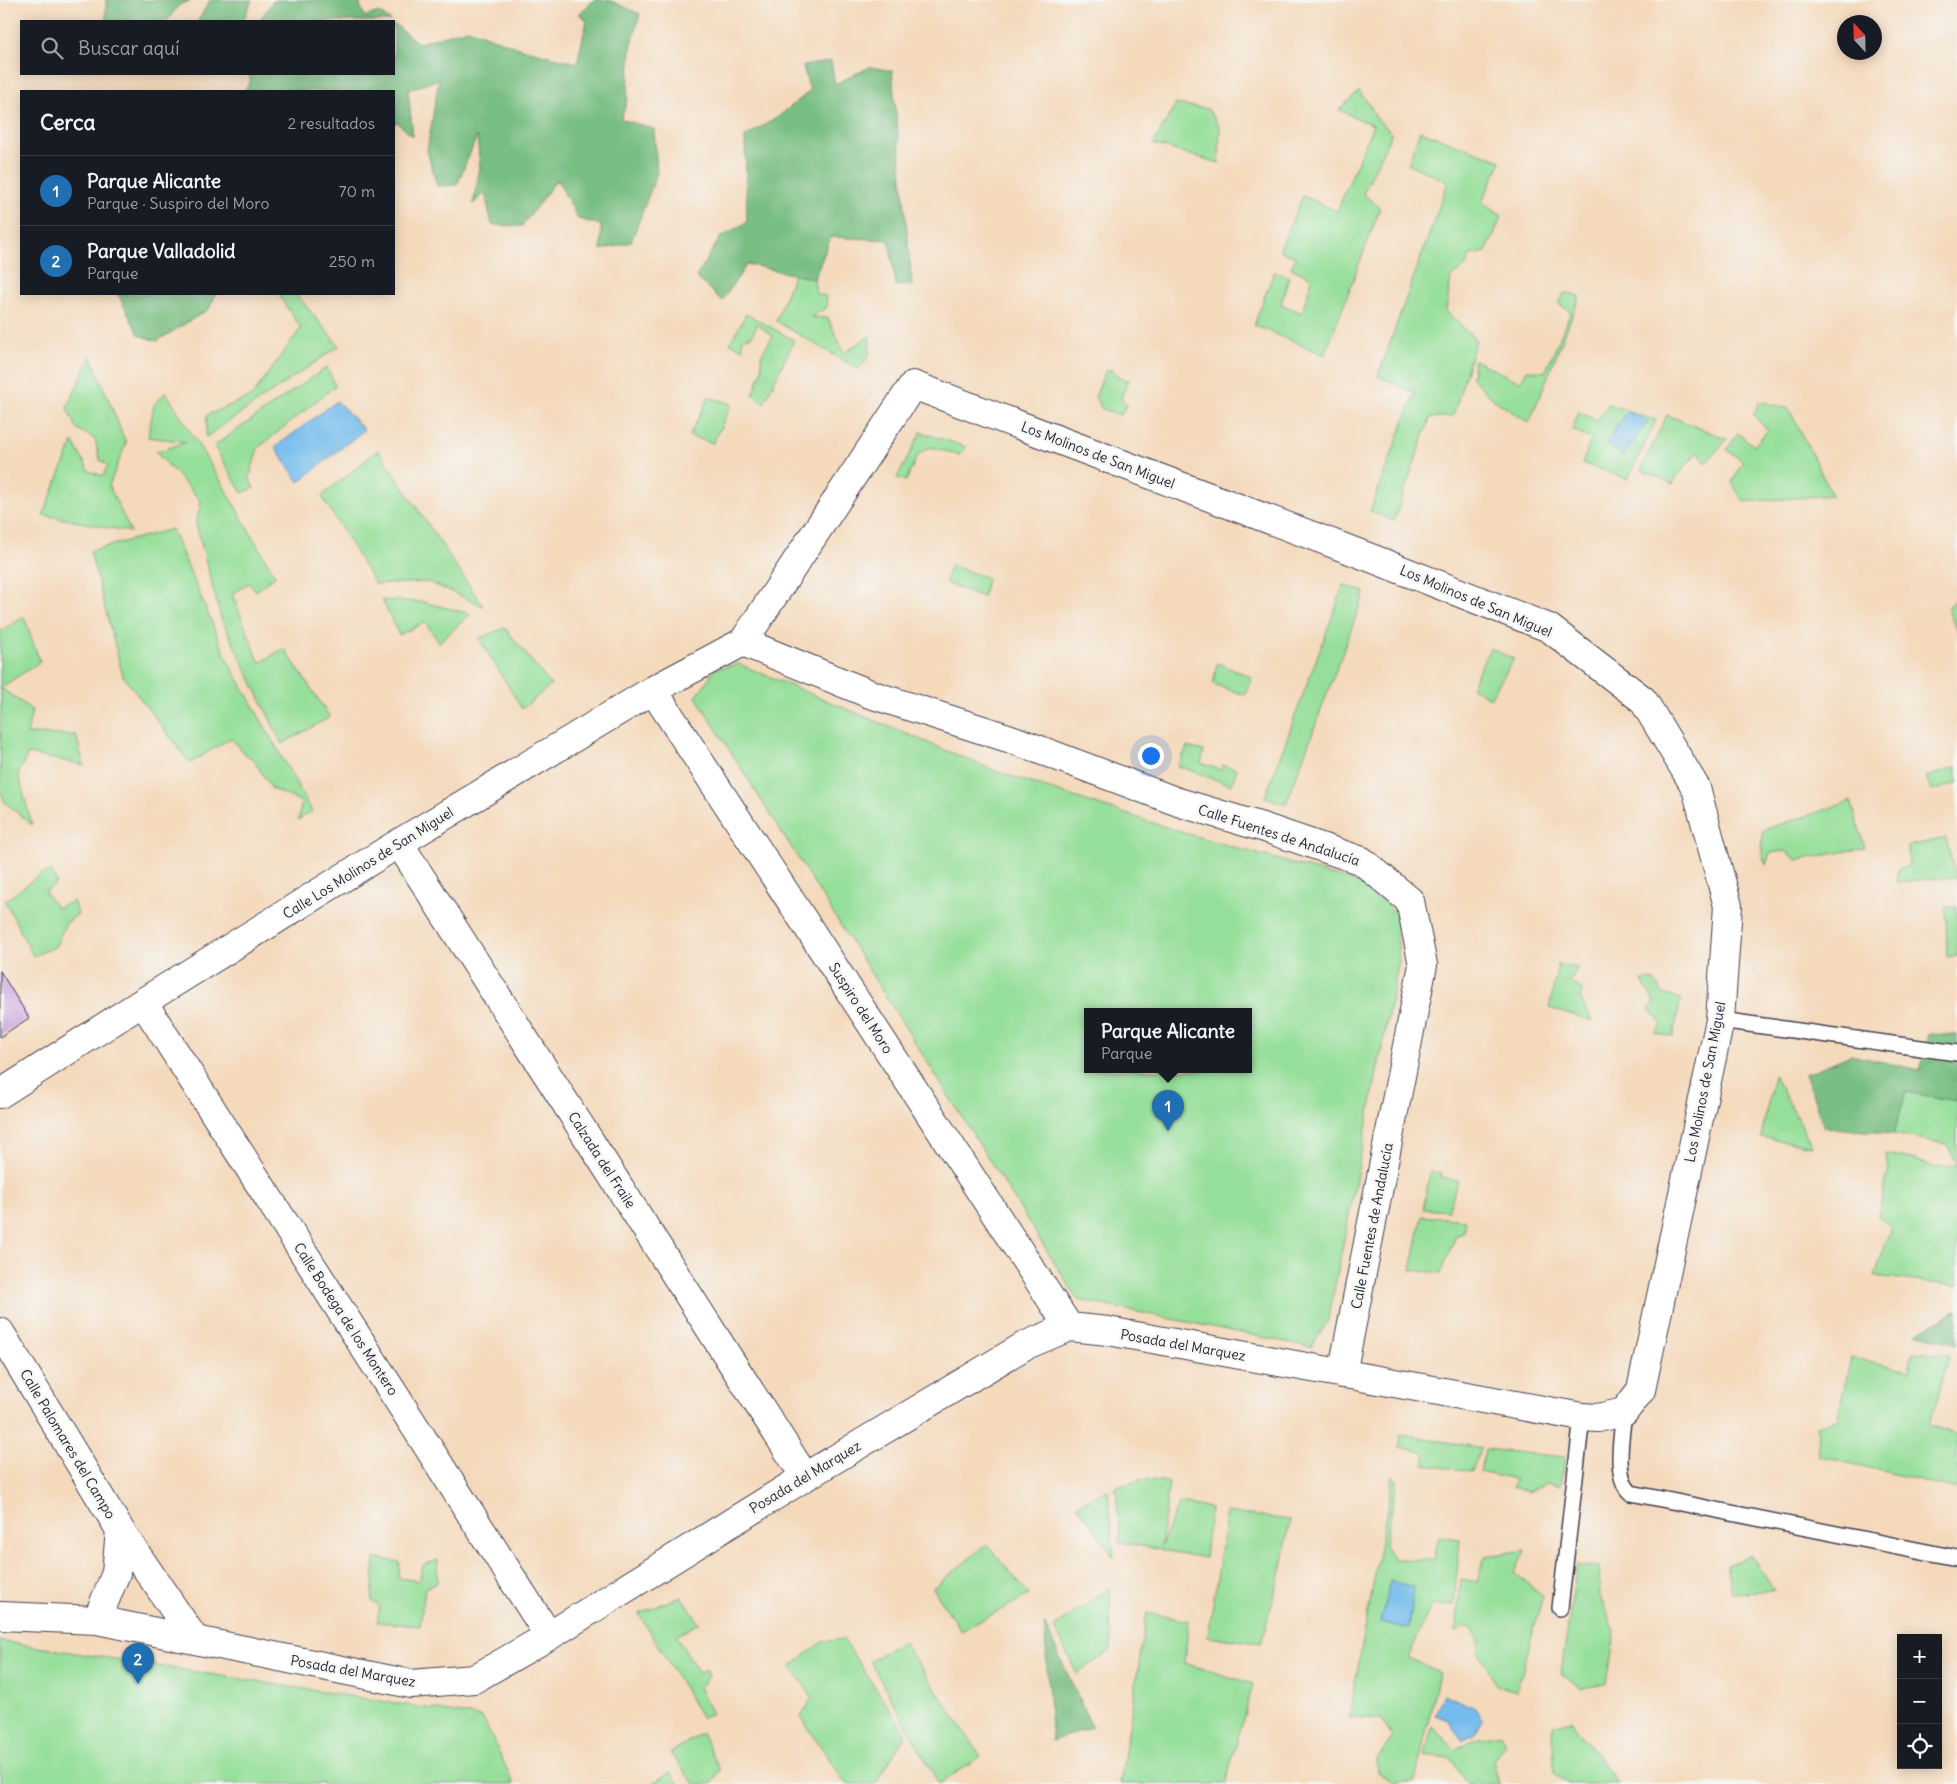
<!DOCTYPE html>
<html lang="es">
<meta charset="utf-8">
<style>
:root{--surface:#171b24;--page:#242831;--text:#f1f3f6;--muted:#9ea1a6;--line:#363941;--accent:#1f6fb2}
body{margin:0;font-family:Delius,sans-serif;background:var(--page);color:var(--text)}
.controls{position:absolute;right:15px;bottom:15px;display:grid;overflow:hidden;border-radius:0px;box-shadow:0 2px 12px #0003}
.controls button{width:45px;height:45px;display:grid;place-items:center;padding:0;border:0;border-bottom:1px solid var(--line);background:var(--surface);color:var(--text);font:25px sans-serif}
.compass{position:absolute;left:1837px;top:15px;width:45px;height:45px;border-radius:50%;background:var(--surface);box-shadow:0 2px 12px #0003;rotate:338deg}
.you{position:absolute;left:1150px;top:755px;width:18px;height:18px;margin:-12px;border:4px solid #fff;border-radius:50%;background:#1a73e8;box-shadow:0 0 0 8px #1a73e833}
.badge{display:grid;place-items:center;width:32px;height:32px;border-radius:50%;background:var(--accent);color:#fff;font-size:16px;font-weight:700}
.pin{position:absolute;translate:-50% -41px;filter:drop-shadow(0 1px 2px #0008)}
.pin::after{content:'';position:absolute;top:26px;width:18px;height:15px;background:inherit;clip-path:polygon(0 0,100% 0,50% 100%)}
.popup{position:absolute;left:1084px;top:1008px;width:168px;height:65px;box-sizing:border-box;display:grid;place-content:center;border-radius:0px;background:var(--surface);filter:drop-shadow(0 1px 4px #0005);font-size:16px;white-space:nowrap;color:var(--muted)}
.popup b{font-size:19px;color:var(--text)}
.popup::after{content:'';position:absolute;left:50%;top:100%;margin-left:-10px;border:10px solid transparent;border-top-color:var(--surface)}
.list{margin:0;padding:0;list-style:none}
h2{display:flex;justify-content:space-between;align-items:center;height:65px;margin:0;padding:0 20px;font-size:21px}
h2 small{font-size:16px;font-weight:400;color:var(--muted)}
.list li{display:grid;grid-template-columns:32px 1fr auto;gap:15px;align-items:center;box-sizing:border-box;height:70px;padding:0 20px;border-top:1px solid var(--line)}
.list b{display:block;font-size:19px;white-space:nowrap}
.list p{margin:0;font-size:16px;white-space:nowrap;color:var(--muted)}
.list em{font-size:16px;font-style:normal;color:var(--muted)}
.icon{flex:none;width:28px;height:28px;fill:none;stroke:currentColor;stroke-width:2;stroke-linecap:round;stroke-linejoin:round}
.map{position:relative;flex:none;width:1957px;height:1784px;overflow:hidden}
.search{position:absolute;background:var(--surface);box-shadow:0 2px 12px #0003;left:20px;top:20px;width:375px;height:55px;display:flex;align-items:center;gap:12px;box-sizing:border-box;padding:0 18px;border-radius:0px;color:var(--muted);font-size:19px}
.panel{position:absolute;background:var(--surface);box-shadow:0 2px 12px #0003;left:20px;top:90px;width:375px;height:205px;border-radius:0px}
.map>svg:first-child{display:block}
.green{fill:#96df9a;stroke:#5c806a;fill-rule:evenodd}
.forest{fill:#78be82;stroke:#4d705e}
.water{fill:#73bcec;stroke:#4a6f94}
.building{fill:#c296db}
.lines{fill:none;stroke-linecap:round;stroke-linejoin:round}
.service-casing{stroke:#423d4e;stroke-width:18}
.minor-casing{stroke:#423d4e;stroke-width:30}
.service{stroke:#fff;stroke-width:15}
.minor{stroke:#fff;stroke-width:28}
.labels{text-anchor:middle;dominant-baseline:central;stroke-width:5;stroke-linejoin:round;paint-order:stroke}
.street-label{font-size:14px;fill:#22223b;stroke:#f6f6f2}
</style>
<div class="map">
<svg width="1957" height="1784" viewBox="0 0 1957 1784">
<rect width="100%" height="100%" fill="#f6f6f2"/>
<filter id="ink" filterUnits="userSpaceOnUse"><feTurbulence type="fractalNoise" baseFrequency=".02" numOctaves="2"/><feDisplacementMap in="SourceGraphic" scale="10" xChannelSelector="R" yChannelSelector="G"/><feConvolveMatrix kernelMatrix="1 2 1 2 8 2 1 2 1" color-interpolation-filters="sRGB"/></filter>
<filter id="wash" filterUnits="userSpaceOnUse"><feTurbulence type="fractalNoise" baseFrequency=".0096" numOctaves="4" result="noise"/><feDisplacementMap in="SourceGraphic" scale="20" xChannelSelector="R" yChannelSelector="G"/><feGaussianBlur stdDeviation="1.12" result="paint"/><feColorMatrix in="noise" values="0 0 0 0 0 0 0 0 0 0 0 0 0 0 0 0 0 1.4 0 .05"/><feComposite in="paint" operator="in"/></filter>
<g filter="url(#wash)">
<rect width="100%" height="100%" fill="#f4d9bb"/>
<path class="green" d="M 1359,91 L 1372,109 L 1376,118 L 1392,133 L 1363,194 L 1380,208 L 1325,355 L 1254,325 L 1274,272 L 1289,277 L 1281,304 L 1302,313 L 1312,278 L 1291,268 L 1296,257 L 1279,251 L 1303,196 L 1337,211 L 1373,125 L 1339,110 Z
M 1176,104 L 1208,109 L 1220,127 L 1219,163 L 1153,144 Z
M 1420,131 L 1501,161 L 1482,202 L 1502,216 L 1486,252 L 1470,255 L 1466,266 L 1451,277 L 1446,311 L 1476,340 L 1453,416 L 1430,418 L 1394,521 L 1370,511 L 1415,393 L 1378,376 L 1448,182 L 1408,164 Z
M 794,274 L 814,279 L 816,294 L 826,296 L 827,307 L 811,317 L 828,318 L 844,353 L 870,336 L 869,356 L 858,369 L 776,321 Z
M 1564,293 L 1580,296 L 1529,423 L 1493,399 L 1472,378 L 1474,360 L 1520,382 L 1527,370 L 1545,372 L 1571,312 L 1559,304 Z
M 281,294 L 296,294 L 339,346 L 206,437 L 207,415 L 252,396 L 301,328 L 280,297 Z
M 746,314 L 794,340 L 764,403 L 753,395 L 762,370 L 761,355 L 773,336 L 757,324 L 752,336 L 742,339 L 743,349 L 730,343 Z
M 91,356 L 126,443 L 109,486 L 131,532 L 43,515 L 73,442 L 89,471 L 103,476 L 108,465 L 100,460 L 95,439 L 77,429 L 67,408 Z
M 327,367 L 335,386 L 258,448 L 249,478 L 254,488 L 242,493 L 214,446 Z
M 1106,370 L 1114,370 L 1118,378 L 1129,380 L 1121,398 L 1127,404 L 1121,415 L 1102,409 L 1095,397 Z
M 166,392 L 223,485 L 275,576 L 256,591 L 249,583 L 232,594 L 260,663 L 284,648 L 330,717 L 282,744 L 221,618 L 196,524 L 201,501 L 156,452 L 187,442 L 148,437 L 154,405 Z
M 709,397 L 732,404 L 713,443 L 689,436 Z
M 1760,401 L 1789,409 L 1832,495 L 1744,502 L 1732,483 L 1743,461 L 1727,450 L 1738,433 L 1754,446 L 1768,430 L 1753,415 Z
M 1608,404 L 1656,420 L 1628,479 L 1582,463 L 1591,440 L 1572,429 L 1579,412 L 1597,421 Z
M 1667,415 L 1727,439 L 1706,463 L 1698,451 L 1676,478 L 1673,484 L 1641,470 Z
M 921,432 L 966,447 L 960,455 L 930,447 L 918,455 L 906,481 L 897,478 Z
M 378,450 L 483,606 L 429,582 L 375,584 L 322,496 Z
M 172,529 L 228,661 L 312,811 L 298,820 L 302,802 L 272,789 L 253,759 L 246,755 L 231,738 L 190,763 L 123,676 L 90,551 Z
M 951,565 L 987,578 L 983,597 L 945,583 Z
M 1344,585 L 1365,592 L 1286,804 L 1265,797 Z
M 1957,599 L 1957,631 L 1947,608 Z
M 382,600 L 423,602 L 471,614 L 439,642 L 425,622 L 399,635 Z
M 24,617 L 40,662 L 0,688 L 0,631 Z
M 505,628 L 551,685 L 522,709 L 479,638 Z
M 1490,648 L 1514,659 L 1490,698 L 1471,687 Z
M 1217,663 L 1252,677 L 1245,695 L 1213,684 Z
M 739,664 L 998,772 L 1181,832 L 1367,885 L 1396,914 L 1399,961 L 1328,1321 L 1311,1347 L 1078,1300 L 696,697 L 715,669 ZM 1088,1012 L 1248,1012 L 1248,1070 L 1088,1070 Z
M 1,688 L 32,710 L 27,734 L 76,735 L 84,765 L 28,754 L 18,774 L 32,825 L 5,802 L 0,791 Z
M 1187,747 L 1204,751 L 1201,763 L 1221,770 L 1223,765 L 1237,769 L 1231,785 L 1178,766 Z
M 1957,767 L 1957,783 L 1932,791 L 1926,777 Z
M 1851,801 L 1865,848 L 1797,860 L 1785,851 L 1770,853 L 1766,865 L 1762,854 L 1763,830 Z
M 1946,838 L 1956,877 L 1896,882 L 1898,869 L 1909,866 L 1908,846 Z
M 51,871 L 57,883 L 45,892 L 57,908 L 73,901 L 78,914 L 66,923 L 55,947 L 33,956 L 5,901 L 41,874 Z
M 1946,907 L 1957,907 L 1957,956 L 1947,957 Z
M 1558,965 L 1578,968 L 1569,982 L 1583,990 L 1580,998 L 1592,1021 L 1549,1008 Z
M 1653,979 L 1663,994 L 1681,999 L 1673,1037 L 1655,1033 L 1662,1025 L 1649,1009 L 1655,1003 L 1642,981 Z
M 1774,1075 L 1812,1146 L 1761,1137 Z
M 1906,1092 L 1957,1101 L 1957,1165 L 1947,1144 L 1894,1134 Z
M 1885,1154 L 1917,1160 L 1932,1167 L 1957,1166 L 1957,1286 L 1875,1276 L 1891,1227 L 1878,1216 L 1889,1169 Z
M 1430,1172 L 1442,1173 L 1441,1177 L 1458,1181 L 1448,1211 L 1423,1209 Z
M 1422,1216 L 1465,1220 L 1464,1233 L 1456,1235 L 1441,1273 L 1411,1270 Z
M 1913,1352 L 1950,1355 L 1929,1425 L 1957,1435 L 1957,1489 L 1819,1456 L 1817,1426 L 1837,1420 L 1851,1358 L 1909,1371 Z
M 1401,1434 L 1481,1448 L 1472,1471 L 1425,1465 L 1425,1453 L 1400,1447 Z
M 1485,1449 L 1565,1457 L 1560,1485 L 1547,1483 L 1527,1492 L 1513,1487 L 1516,1480 L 1480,1472 Z
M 1393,1476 L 1397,1480 L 1385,1545 L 1394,1559 L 1434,1560 L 1439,1536 L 1460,1539 L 1454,1605 L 1431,1606 L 1408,1658 L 1439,1673 L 1415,1781 L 1395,1783 L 1378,1772 L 1377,1759 L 1393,1737 L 1381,1719 L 1349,1717 Z
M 1145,1479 L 1169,1482 L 1161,1546 L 1179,1503 L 1210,1508 L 1205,1558 L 1120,1542 L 1116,1487 Z
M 1108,1490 L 1114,1557 L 1077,1505 Z
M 1227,1512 L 1290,1520 L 1282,1567 L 1261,1643 L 1208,1637 Z
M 987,1544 L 1029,1595 L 961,1631 L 933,1588 Z
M 1525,1550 L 1515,1573 L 1543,1596 L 1517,1691 L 1496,1685 L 1479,1652 L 1478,1640 L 1472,1628 L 1463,1627 L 1456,1632 L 1461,1579 L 1477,1582 L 1485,1556 Z
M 1751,1556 L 1774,1590 L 1732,1593 L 1726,1565 Z
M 375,1558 L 400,1562 L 399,1578 L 419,1581 L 423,1565 L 438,1560 L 437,1583 L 425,1588 L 420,1626 L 377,1622 L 380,1606 L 372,1601 Z
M 1577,1565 L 1599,1568 L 1600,1597 L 1615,1631 L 1607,1684 L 1581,1688 L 1561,1673 Z
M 1110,1588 L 1111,1650 L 1077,1674 L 1054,1627 Z
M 681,1596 L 699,1623 L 676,1636 L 699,1673 L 706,1669 L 709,1676 L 699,1687 L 712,1714 L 702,1718 L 639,1614 Z
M 1147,1613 L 1189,1621 L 1184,1663 L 1253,1684 L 1225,1784 L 1120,1784 Z
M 843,1639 L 906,1734 L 876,1784 L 846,1784 L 801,1717 L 812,1697 L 791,1666 L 822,1642 Z
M 0,1641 L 482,1717 L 514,1784 L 0,1784 Z
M 903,1641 L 981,1756 L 939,1784 L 870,1661 Z
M 1571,1721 L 1618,1784 L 1569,1784 L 1554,1773 L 1553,1726 Z
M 1432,1727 L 1456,1750 L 1474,1739 L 1501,1734 L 1506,1745 L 1493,1759 L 1499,1784 L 1468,1784 L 1449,1758 L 1425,1755 Z
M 702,1733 L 720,1770 L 712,1784 L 694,1784 L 670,1753 Z
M 670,1772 L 679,1784 L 651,1784 Z"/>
<path class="forest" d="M 106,0 L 192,0 L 179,5 L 167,21 L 107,21 L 106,20 Z
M 210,0 L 252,0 L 243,21 L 198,21 Z
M 278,0 L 358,0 L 365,17 L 379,12 L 391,21 L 259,21 L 273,1 Z
M 594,0 L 609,0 L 640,14 L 631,48 L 627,101 L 621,119 L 654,129 L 657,173 L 631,242 L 601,250 L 601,225 L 578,219 L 557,179 L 522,226 L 492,225 L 485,193 L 473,204 L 480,167 L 477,136 L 457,185 L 437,186 L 427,150 L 439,79 L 408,90 L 413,137 L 396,121 L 394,125 L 394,91 L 244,91 L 250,83 L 250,74 L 394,74 L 394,24 L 418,43 L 468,29 L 522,49 L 577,63 L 587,20 L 579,14 Z
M 831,61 L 835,84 L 870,67 L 892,71 L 912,285 L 896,286 L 889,240 L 831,237 L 814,279 L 747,264 L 722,301 L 696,277 L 720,238 L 747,222 L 745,137 L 779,116 L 810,91 L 803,66 Z
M 118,294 L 216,294 L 209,309 L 157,341 L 139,335 Z
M 1929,1034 L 1957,1035 L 1957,1101 L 1906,1092 L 1894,1134 L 1824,1127 L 1805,1074 L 1851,1055 L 1920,1070 Z
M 1957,1310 L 1957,1344 L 1916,1333 Z
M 1044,1623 L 1092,1727 L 1052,1741 Z"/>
<path class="water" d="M 337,401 L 364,430 L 299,482 L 275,447 Z
M 1627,412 L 1648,421 L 1623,456 L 1606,443 Z
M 1390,1581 L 1414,1587 L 1409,1629 L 1380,1622 Z
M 1444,1694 L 1475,1708 L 1483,1720 L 1474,1734 L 1462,1740 L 1448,1719 L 1435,1714 Z"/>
<g id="blocks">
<path class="building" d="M 0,971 L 29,1018 L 0,1037 Z"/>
</g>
</g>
<g filter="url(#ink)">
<use href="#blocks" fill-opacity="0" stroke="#423d4e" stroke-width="1"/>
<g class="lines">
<defs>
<path id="service" d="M 1720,1020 L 1957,1053
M 1624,1412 C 1622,1434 1613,1478 1631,1493 L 1957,1558
M 1560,1608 L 1582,1417"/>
<path id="minor" d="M 743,642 L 870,694 L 1011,739 L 1178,802 L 1262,827 L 1362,861 L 1410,901 L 1423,965 L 1342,1374
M 653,690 L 1069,1327
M 399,843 L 805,1477
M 143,1002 L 549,1636
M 0,1094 L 143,1002 L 399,843 L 653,690 L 743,642 L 913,385 L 1371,558 L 1549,628 L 1643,700 L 1696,788 L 1728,906 L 1720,1020 L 1641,1390 L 1624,1412 L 1598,1418 L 1582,1417 L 1108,1331 L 1069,1327 L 1024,1346 L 805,1477 L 549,1636 L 474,1679 L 411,1684 L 97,1620 L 0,1616
M 0,1332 L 120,1530 L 116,1573 L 97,1620
M 120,1530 L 195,1640"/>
</defs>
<use href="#service" class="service-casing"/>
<use href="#minor" class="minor-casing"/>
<use href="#service" class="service"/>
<use href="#minor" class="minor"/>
</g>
</g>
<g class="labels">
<g class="street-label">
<text transform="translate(1098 455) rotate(21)">Los Molinos de San Miguel</text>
<text transform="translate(1476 601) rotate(23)">Los Molinos de San Miguel</text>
<text transform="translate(1279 835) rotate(18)">Calle Fuentes de Andalucía</text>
<text transform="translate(368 863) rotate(-32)">Calle Los Molinos de San Miguel</text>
<text transform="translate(861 1008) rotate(57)">Suspiro del Moro</text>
<text transform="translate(1705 1082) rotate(-79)">Los Molinos de San Miguel</text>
<text transform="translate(602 1160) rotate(57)">Calzada del Fraile</text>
<text transform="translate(1372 1226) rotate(-79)">Calle Fuentes de Andalucía</text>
<text transform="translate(346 1319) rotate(57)">Calle Bodega de los Montero</text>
<text transform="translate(1183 1345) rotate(10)">Posada del Marquez</text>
<text transform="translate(68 1444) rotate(59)">Calle Palomares del Campo</text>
<text transform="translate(805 1477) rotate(-31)">Posada del Marquez</text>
<text transform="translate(353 1671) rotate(10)">Posada del Marquez</text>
</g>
</g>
</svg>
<div class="controls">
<button>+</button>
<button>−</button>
<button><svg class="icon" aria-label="locate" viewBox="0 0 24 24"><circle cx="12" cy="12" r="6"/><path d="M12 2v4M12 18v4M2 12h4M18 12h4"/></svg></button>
</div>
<svg class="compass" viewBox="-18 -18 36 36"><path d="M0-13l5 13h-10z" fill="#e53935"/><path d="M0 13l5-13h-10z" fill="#9ea1a6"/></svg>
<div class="you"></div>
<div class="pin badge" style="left:1168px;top:1131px">1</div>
<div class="popup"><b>Parque Alicante</b>Parque</div>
<div class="pin badge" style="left:138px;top:1684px">2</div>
<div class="search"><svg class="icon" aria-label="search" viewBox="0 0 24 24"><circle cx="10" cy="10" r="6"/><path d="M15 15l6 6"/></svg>Buscar aquí</div>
<section class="panel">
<h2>Cerca<small>2 resultados</small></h2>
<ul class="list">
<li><span class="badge">1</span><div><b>Parque Alicante</b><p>Parque · Suspiro del Moro</p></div><em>70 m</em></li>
<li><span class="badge">2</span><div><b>Parque Valladolid</b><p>Parque</p></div><em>250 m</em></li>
</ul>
</section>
</div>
